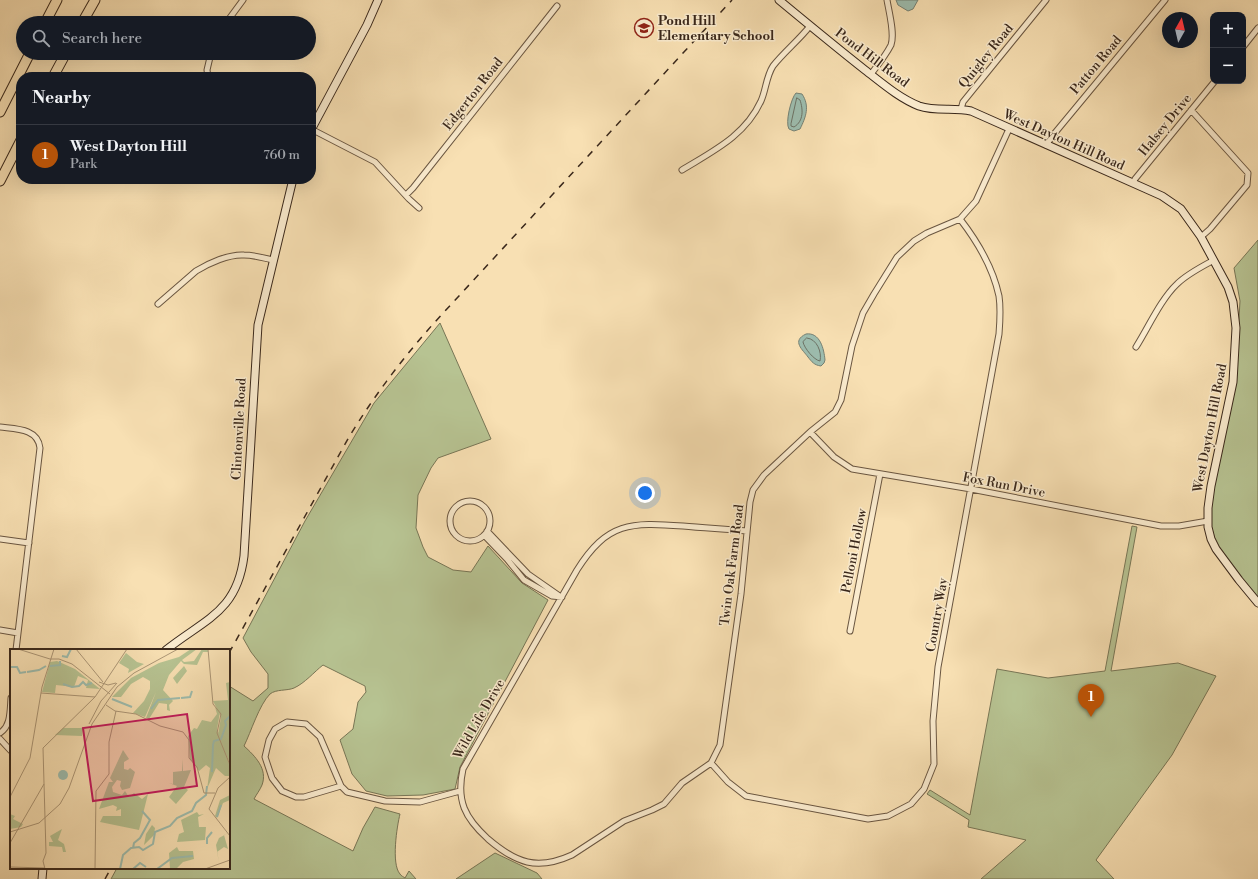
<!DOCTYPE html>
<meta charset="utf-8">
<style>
:root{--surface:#171b24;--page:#20242c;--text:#f1f3f6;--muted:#9ea1a6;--line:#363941;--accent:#b45309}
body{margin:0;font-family:"Libre Bodoni",serif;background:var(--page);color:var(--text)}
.controls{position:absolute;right:12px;top:12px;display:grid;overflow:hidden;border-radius:8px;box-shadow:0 4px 16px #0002}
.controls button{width:36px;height:36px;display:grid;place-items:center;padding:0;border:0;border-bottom:1px solid var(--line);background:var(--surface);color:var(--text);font:20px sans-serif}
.compass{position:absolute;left:1162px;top:12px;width:36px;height:36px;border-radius:50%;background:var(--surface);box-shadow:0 4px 16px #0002;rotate:8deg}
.you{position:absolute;left:645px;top:493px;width:14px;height:14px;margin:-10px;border:3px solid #fff;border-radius:50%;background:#1a73e8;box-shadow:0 0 0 6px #1a73e833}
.badge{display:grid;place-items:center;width:26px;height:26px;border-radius:50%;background:var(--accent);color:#fff;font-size:13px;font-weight:700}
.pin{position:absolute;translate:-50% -33px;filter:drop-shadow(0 1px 2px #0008)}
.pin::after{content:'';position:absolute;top:21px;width:14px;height:12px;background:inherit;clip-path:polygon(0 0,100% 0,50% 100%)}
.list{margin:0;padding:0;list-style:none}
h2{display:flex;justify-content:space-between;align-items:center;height:52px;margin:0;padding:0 16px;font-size:17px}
h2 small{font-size:13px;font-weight:400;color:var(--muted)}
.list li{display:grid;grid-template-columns:26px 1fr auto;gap:12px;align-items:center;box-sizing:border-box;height:60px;padding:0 16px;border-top:1px solid var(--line)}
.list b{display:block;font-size:15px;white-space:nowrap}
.list p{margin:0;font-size:13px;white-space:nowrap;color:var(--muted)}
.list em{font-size:13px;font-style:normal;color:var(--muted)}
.icon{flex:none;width:22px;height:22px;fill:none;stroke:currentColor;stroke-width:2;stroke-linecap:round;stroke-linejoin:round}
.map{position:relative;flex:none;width:1258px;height:879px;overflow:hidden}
.search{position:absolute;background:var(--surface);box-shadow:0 4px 16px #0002;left:16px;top:16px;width:300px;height:44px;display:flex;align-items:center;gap:10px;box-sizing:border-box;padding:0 14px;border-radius:22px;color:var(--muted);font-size:15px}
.panel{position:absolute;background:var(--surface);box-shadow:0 4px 16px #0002;left:16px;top:72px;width:300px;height:112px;border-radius:16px}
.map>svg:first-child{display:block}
.green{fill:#b7c392;stroke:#787656}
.water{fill:#9dbdaf;stroke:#758174}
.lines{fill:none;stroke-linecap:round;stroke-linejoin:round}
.shore{stroke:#6c7265;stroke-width:1}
.street-casing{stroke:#6a5641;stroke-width:7}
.secondary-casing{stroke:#3a281b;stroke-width:9}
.highway-casing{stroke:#3a281b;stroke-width:11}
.street{stroke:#faebce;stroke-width:5}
.secondary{stroke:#faebce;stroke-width:7}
.highway{stroke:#f8e0b3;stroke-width:9}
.rail{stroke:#3a281b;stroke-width:1.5;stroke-dasharray:7 7;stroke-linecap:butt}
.labels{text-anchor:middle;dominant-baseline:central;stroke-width:3;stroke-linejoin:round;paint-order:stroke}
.poi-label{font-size:13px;font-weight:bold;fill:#3a281b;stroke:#faebce;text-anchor:start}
.street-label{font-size:13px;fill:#3a281b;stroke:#faebce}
.inset-river{fill:none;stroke:#9dbdaf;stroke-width:2}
.inset-road{fill:none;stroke:#ac9676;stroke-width:1}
.view{fill:#c2185b;fill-opacity:0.15;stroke:#c2185b;stroke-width:2}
.inset-edge{fill:none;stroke:#3a281b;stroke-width:2}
</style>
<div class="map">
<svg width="1258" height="879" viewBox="0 0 1258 879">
<rect width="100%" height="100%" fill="#f8e0b3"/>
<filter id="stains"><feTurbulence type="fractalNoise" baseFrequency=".005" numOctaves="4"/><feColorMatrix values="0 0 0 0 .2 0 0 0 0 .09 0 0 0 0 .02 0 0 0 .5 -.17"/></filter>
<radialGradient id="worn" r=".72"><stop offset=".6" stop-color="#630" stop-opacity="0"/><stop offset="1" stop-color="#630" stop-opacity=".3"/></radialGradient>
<path class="green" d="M 1258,240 L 1258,598 L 1240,578 L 1216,543 L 1211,525 L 1211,507 L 1213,488 L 1235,387 L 1240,301 L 1234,268 Z
M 440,323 L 491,439 L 438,458 L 431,468 L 418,495 L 416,528 L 423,547 L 428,557 L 453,570 L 471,572 L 488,546 L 522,583 L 548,600 L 460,767 L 455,789 L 423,795 L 387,796 L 366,791 L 352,774 L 340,740 L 353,729 L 358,702 L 366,692 L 365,686 L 323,665 C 314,672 305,683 294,688 C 287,691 276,689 270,694 C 259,705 251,732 244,746 C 255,756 268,769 262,785 C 260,790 256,795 254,799 L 353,851 L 363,828 L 375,807 L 400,814 C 397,826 391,864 400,874 C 401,876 404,877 405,878 L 409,871 L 416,879 L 111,879 L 117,868 L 229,868 L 229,686 L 253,701 L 268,688 L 268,674 L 251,652 L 243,638 L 305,521 L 374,403 Z
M 1132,526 L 1137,527 L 1111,671 L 1178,663 L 1216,676 L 1172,755 L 1096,860 L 1114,879 L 981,879 L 1026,840 L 968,827 L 969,820 L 927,794 L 930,790 L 970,815 L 997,669 L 1048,678 L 1105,671 Z
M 495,853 L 537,873 L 542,879 L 456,879 Z"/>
<path class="water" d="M 896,0 L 918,0 L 913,9 L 908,11 L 898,5 Z
M 796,93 L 802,94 C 810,106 806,117 800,129 L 794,131 L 789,129 C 785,123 791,98 796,93 Z
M 806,334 C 820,332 824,349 825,360 L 824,363 L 821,366 C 814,365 812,362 808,357 C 803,350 791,341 806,334 Z"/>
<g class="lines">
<path class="shore" d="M 797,98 L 800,100 C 803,109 804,121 794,127 L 791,126 L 791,124 Z
M 807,338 C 817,339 822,352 820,361 C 814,360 804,348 803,342 Z"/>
<defs>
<path id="street" d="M 226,23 L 243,0
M 1243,47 L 1258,28
M 871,74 C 878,65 886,55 891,45 C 895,34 889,12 887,0
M 208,77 L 207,70 L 211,53
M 961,109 L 963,102 L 1046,0
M 1191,110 L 1248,173 L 1247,185 L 1210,229 L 1201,237
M 311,129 L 375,162 L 409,199 L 419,208
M 1046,145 L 1054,134 L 1165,0
M 682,170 C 713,151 745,136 761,101 C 766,90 766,77 773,66 C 784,52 799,40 810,26
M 1133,183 L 1135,179 L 1215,81
M 406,195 L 413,188 L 557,6
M 158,304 L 196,271 C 209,263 229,254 244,255 C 254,255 263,258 273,260
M 1136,347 C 1148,328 1161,299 1177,284 C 1187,274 1201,267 1214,260
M 0,427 C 15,429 38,428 40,448 L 16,650
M 810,432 L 834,457 L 852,469 L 971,489 L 1161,526 L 1179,526 L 1208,521
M450 521a20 20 0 1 1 40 0a20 20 0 1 1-40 0Z
M 487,531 L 528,574 L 561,597
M 747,531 C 726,529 704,528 683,526 C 631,522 607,522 577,570 L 463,769 C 456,801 465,818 488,839 C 516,863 537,871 572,855 L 624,821 L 652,810 L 664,804 L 682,783 L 711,763 L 720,745 L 741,594 L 750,502 L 753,490 L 764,475 L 810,432 L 835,412 L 841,400 L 852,346 L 863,313 L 874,294 L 897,257 L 914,241 L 927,233 L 960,219 L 976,201 L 1009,129
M 484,535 L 507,559 L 524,580 L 552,596 L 562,597
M 0,539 L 29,543
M 0,630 L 18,633
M 850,631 L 880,474
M 287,722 L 306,724 L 320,737 L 341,786 L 304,797 L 296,797 L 282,791 L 272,778 L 265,757 L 269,740 L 275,729 Z
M 0,733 C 11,726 10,711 11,698
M 0,739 L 11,751
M 711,763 L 728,782 L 746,796 L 868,819 L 888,816 L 911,804 L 924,789 L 934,764 L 933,721 L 938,667 L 999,334 C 1000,321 1001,309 999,296 C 993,268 977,241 960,219
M 341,786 L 347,792 L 385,801 L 420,802 L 460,791"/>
<path id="secondary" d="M 779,0 C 808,24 836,47 865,70 C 882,83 899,98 919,106 C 936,112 954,107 971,111 L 1162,196 L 1181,209 L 1201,237 L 1228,287 L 1233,302 L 1236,328 L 1233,382 L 1211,486 L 1208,508 L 1208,527 L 1211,539 L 1216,549 L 1239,580 L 1258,603
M 311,130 L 367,25 L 378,0
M 166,650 C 205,619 237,612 244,556 L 258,325 L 293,179
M 42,879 L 43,868"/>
<path id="highway" d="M 45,23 L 57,0
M 82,23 L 95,0
M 53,77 L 66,53
M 0,112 L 30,53
M 0,181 L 21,140"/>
</defs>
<use href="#street" class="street-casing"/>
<use href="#secondary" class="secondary-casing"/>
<use href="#highway" class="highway-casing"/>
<use href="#street" class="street"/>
<use href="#secondary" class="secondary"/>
<use href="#highway" class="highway"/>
<path class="rail" d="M 229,653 L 349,437 C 374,396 402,359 434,323 L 732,0
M 105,879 L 111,868"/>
</g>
<defs>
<symbol id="school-ring" viewBox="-11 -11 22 22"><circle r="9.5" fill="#faebce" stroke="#8f2418" stroke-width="1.5"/><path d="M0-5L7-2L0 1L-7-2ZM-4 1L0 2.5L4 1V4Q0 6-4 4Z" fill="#8f2418"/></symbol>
</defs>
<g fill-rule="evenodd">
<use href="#school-ring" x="633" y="17" width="22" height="22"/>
</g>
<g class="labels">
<g class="poi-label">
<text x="658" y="21">Pond Hill<tspan x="658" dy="15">Elementary School</tspan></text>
</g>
<g class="street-label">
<text transform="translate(986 56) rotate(-51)">Quigley Road</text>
<text transform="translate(872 58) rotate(37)">Pond Hill Road</text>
<text transform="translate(1096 65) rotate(-50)">Patton Road</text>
<text transform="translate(473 94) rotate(-52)">Edgerton Road</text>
<text transform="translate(1165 125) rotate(-51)">Halsey Drive</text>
<text transform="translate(1064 140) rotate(24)">West Dayton Hill Road</text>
<text transform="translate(1210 428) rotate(-79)">West Dayton Hill Road</text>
<text transform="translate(239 429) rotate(-87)">Clintonville Road</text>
<text transform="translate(1004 485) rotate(11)">Fox Run Drive</text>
<text transform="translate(854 551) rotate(-79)">Pelloni Hollow</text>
<text transform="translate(732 565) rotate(-83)">Twin Oak Farm Road</text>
<text transform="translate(937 615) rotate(-80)">Country Way</text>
<text transform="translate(479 719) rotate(-60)">Wild Life Drive</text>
</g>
</g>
<g transform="translate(10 649)">
<rect width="220" height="220" fill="#f8e0b3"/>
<path d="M 181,0 L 187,0 L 172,11 L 174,13 L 184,12 L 192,0 L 198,0 L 198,3 L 193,3 L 187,16 L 174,15 L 171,12 L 159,26 L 153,41 L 163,52 L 159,56 L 160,62 L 157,61 L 157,55 L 149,54 L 139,70 L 136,69 L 146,43 L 135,68 L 123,64 L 134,52 L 140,40 L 140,32 L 133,28 L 121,35 L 111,48 L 102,48 L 121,29 L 149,14 L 169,8 ZM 116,4 L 127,13 L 134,15 L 118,24 L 119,20 L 109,14 ZM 47,12 L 65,20 L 90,40 L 76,39 L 78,31 L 68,27 L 64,38 L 46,36 L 45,44 L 32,43 L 40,13 ZM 174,17 L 177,22 L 167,35 L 163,29 ZM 220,33 L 220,115 L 208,86 L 211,68 L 203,52 L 218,51 L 216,34 ZM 205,58 L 210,63 L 207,80 L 220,117 L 220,127 L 215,127 L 206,119 L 197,140 L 200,119 L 196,116 L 189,122 L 180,110 L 178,87 L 184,79 L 187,80 L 192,71 L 201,73 L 207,65 ZM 53,79 L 73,79 L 72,87 L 45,86 ZM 113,101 L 119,110 L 114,113 L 114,120 L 118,121 L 120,119 L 125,123 L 120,139 L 112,141 L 110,137 L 111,132 L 107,131 L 102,138 L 103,143 L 112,146 L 115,142 L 119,148 L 124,144 L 132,150 L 138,145 L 129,181 L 90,173 L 93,167 L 111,167 L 111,160 L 106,162 L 107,158 L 103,156 L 89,160 L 99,133 L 103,133 L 100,129 ZM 173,110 L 173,122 L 181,121 L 174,138 L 178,141 L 166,155 L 159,148 L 167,137 L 159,134 L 163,135 L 163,123 L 172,122 ZM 220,146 L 220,151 L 213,154 L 207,169 L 205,167 L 210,151 ZM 187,163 L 189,166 L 194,165 L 188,168 L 189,178 L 196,178 L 195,191 L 167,193 L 169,185 L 174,183 L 171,171 ZM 0,165 L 5,167 L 3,170 L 13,175 L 11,178 L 0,180 ZM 142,176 L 145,179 L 144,186 L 134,196 L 136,185 ZM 52,180 L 48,191 L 54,195 L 56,203 L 53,203 L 52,198 L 39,197 L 39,193 L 43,193 L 40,187 ZM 218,184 L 214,186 L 218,200 L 214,198 L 207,203 L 209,213 L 206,196 L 209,189 ZM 167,198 L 169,202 L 183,202 L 184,210 L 173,213 L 166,220 L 160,220 L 159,204 Z" fill="#b7c392"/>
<path d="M48 126a5 5 0 1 1 10 0a5 5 0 1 1-10 0Z" fill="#9dbdaf"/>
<path class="inset-river" d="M 52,7 L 57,8 L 61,0M 40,17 L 50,16 L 50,12M 0,18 L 7,18 L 10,24 L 16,23M 17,23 L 29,21 L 36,17M 53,35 L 62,38 L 69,37 L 73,33 L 76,36 L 82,34M 171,49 L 180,48 L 182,42M 102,50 L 122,58M 141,60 L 148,51 L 170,49M 202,123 L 203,96 L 204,92 L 211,90 L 216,76 L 215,72 L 220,67M 207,168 L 211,156M 197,195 L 197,189 L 202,183M 123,199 L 124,194 L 130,189 L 140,171 L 132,162M 110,220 L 113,206 L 121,199 L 129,198 L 133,201 L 143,195 L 145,183 L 160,177 L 167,169 L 182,162 L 186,154 L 196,146 L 197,137M 123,220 L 130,214 L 136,218M 147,220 L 162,209 L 183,207"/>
<path class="inset-road" d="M 8,0 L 40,10M 66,0 L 93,33M 198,0 L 203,55 L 211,65 L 207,84 L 220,116M 40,10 L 49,10 L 62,15 L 100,45M 89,33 L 98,36 L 106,34M 31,44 L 85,48 L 117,0M 96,56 L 105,62 L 126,65 L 150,77 L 173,83 L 179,91 L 179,109 L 187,118 L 194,144 L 205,144M 79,75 L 91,52 L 107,34M 33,99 L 36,204 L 33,212 L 35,220M 33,99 L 85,48M 220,128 L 208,139 L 199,160 L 220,187M 0,148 L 20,109 L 32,38 L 44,0M 0,183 L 29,174 L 50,155 L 59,139 L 82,75 L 107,38 L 124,24 L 168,0M 0,194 L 34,135M 0,218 L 35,219M 85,220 L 86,142 L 99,125 L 99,93 L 106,62M 129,220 L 144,220M 195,220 L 220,211"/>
<path class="view" d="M 177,65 L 187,137 L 83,152 L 73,79 Z"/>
<rect width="220" height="220" class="inset-edge"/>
</g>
<rect width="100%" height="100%" filter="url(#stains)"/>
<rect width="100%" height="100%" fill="url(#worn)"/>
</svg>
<div class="controls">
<button>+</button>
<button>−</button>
</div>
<svg class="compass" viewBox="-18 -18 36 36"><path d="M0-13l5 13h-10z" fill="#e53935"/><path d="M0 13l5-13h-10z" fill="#9ea1a6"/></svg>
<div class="you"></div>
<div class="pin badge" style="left:1091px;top:717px">1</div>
<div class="search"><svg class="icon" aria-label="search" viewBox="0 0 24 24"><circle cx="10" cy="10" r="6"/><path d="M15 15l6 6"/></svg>Search here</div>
<section class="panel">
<h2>Nearby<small></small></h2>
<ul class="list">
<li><span class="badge">1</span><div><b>West Dayton Hill</b><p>Park</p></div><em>760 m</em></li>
</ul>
</section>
</div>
